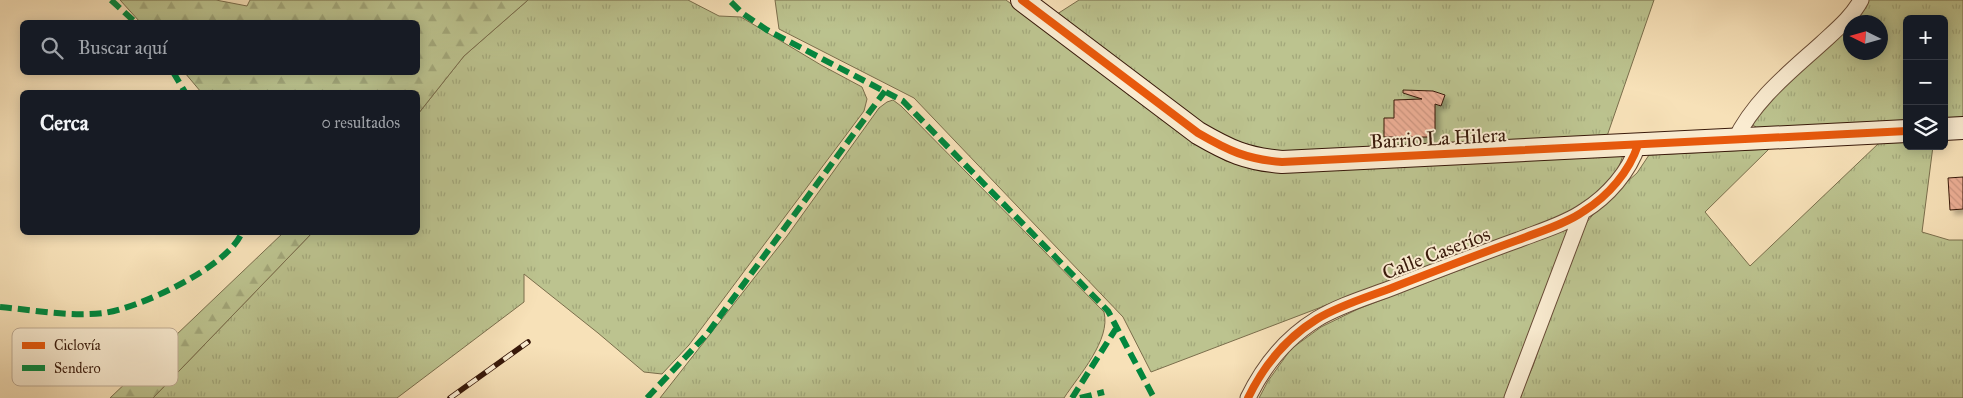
<!DOCTYPE html>
<html lang="es">
<meta charset="utf-8">
<style>
:root{--surface:#171b24;--page:#242831;--text:#f1f3f6;--muted:#9ea1a6;--line:#363941}
body{margin:0;font-family:"IM FELL Great Primer",serif;background:var(--page);color:var(--text)}
.controls{position:absolute;right:15px;top:15px;display:grid;overflow:hidden;border-radius:8px;box-shadow:0 2px 12px #0003}
.controls button{width:45px;height:45px;display:grid;place-items:center;padding:0;border:0;border-bottom:1px solid var(--line);background:var(--surface);color:var(--text);font:25px sans-serif}
.compass{position:absolute;left:1843px;top:15px;width:45px;height:45px;border-radius:50%;background:var(--surface);box-shadow:0 2px 12px #0003;rotate:275deg}
.list{margin:0;padding:0;list-style:none}
h2{display:flex;justify-content:space-between;align-items:center;height:65px;margin:0;padding:0 20px;font-size:21px}
h2 small{font-size:16px;font-weight:400;color:var(--muted)}
.icon{flex:none;width:28px;height:28px;fill:none;stroke:currentColor;stroke-width:2;stroke-linecap:round;stroke-linejoin:round}
.map{position:relative;flex:none;width:1963px;height:398px;overflow:hidden}
.search{position:absolute;background:var(--surface);box-shadow:0 2px 12px #0003;left:20px;top:20px;width:400px;height:55px;display:flex;align-items:center;gap:12px;box-sizing:border-box;padding:0 18px;border-radius:8px;color:var(--muted);font-size:19px}
.panel{position:absolute;background:var(--surface);box-shadow:0 2px 12px #0003;left:20px;top:90px;width:400px;height:145px;border-radius:8px}
.map>svg:first-child{display:block}
.grass{fill:url(#grass-tufts);stroke:#7a6e4c;fill-rule:evenodd}
.forest{fill:url(#forest-firs);stroke:#7a6e4c}
.building{fill:url(#building-back-hatch);stroke:#38190a;filter:url(#shadow)}
.lines{fill:none;stroke-linecap:round;stroke-linejoin:round}
.street-casing{stroke:#684b36;stroke-width:17}
.secondary-casing{stroke:#38190a;stroke-width:24}
.street{stroke:#faecd1;stroke-width:15}
.secondary{stroke:#faecd1;stroke-width:22}
.rail-casing{stroke:#38190a;stroke-width:5.5}
.rail{stroke:#faecd1;stroke-width:4;stroke-dasharray:11;stroke-linecap:butt}
.quiet{stroke:#00873e;stroke-width:6;stroke-dasharray:12 6;stroke-linecap:butt}
.cycleway-casing{stroke:#faecd1;stroke-width:11}
.cycleway{stroke:#e8590c;stroke-width:8}
.labels{text-anchor:middle;dominant-baseline:central;stroke-width:4;stroke-linejoin:round;paint-order:stroke}
.street-label{font-size:20px;fill:#38190a;stroke:#faecd1}
.key{fill:#faecd1;stroke:#c0ad95;stroke-width:1}
.key-label{font-size:14px;fill:#38190a}
</style>
<div class="map">
<svg width="1963" height="398" viewBox="0 0 1963 398">
<defs>
<pattern id="grass-tufts" width="24" height="20" patternUnits="userSpaceOnUse" patternTransform="scale(1.25)"><rect width="24" height="20" fill="#bcc38f"/><path d="M3 7l-1-3M5 7V3M7 7l1-3M15 17l-1-3M17 17v-4M19 17l1-3" fill="none" stroke="#a2a77a"/></pattern>
<pattern id="forest-firs" width="22" height="20" patternUnits="userSpaceOnUse" patternTransform="scale(1.25)"><rect width="22" height="20" fill="#bcc38f"/><path d="M5 1l3.5 6h-7zM16 11l3.5 6h-7z" fill="#a2a77a"/></pattern>
<pattern id="building-back-hatch" width="6" height="6" patternUnits="userSpaceOnUse" patternTransform="scale(1.25)"><rect width="6" height="6" fill="#ebad94"/><path d="M-1 5l2 2M0 0l6 6M5-1l2 2" fill="none" stroke="#ca947e"/></pattern>
<filter id="shadow"><feDropShadow dx="4.5" dy="4.5" stdDeviation="2.5" flood-color="#0004"/></filter>
</defs>
<rect width="100%" height="100%" fill="#f7e1b8"/>
<filter id="stains"><feTurbulence type="fractalNoise" baseFrequency=".004" numOctaves="4"/><feColorMatrix values="0 0 0 0 .2 0 0 0 0 .09 0 0 0 0 .02 0 0 0 .5 -.17"/></filter>
<radialGradient id="worn" r=".72"><stop offset=".6" stop-color="#630" stop-opacity="0"/><stop offset="1" stop-color="#630" stop-opacity=".3"/></radialGradient>
<path class="grass" d="M 528,0 L 688,0 L 719,16 L 741,17 L 821,65 L 862,87 L 867,99 L 864,111 L 689,345 L 662,374 L 644,372 L 598,333 L 524,274 L 524,302 L 397,398 L 153,398 L 312,233 L 418,232 L 418,114 L 464,56 Z
M 775,0 L 1006,0 L 1195,143 L 1226,161 L 1262,171 L 1624,152 L 1618,170 L 1589,200 L 1568,213 L 1151,372 L 1123,317 L 914,98 L 779,29 Z
M 1079,0 L 1654,0 L 1606,139 L 1270,153 L 1215,137 L 1054,16 Z
M 1865,0 L 1963,0 L 1963,120 L 1944,121 L 1944,19 L 1907,19 L 1907,123 L 1760,130 L 1753,125 L 1755,113 ZM 1850,22 L 1880,22 L 1880,52 L 1850,52 Z
M 893,100 L 901,106 L 1104,312 C 1111,340 1079,375 1064,398 L 660,398 L 787,236 L 879,108 L 887,102 Z
M 1907,142 L 1907,146 L 1933,146 L 1922,232 L 1949,240 L 1963,240 L 1963,398 L 1519,398 L 1533,366 L 1572,252 L 1587,222 L 1600,206 L 1637,173 L 1649,155 L 1769,149 L 1705,212 L 1750,266 L 1879,143 Z
M 1569,228 L 1505,398 L 1259,398 L 1268,381 L 1291,349 L 1321,327 L 1358,309 Z"/>
<path class="forest" d="M 120,0 L 216,0 L 247,6 L 250,0 L 528,0 L 464,56 L 418,114 L 418,92 L 201,92 L 185,73 L 418,72 L 418,22 L 140,22 Z
M 283,233 L 312,233 L 153,398 L 110,398 Z"/>
<path class="building" d="M 1403,90 L 1433,91 L 1445,95 L 1441,106 L 1435,104 L 1435,130 L 1432,130 L 1432,137 L 1384,137 L 1384,118 L 1394,118 L 1394,100 L 1422,99 L 1403,93 Z
M 1963,177 L 1963,209 L 1950,210 L 1948,178 Z"/>
<g class="lines">
<defs>
<path id="street" d="M 1735,140 C 1754,100 1790,72 1822,43 C 1836,30 1852,17 1861,0
M 1248,398 C 1263,367 1286,338 1317,319 C 1340,305 1368,297 1394,287 C 1435,271 1476,255 1518,240 C 1538,232 1566,224 1584,211 C 1608,196 1629,172 1638,145
M 1512,398 L 1582,213"/>
<path id="secondary" d="M 1022,0 L 1198,133 C 1229,151 1246,159 1282,162 L 1907,131
M 1944,129 L 1963,128"/>
</defs>
<use href="#street" class="street-casing"/>
<use href="#secondary" class="secondary-casing"/>
<use href="#street" class="street"/>
<use href="#secondary" class="secondary"/>
<defs>
<path id="rail" d="M 450,398 L 528,342"/>
</defs>
<use href="#rail" class="rail-casing"/>
<use href="#rail" class="rail"/>
<path class="quiet" d="M 111,0 L 135,22
M 731,2 L 742,13 L 767,30 L 903,101 L 1108,311 L 1154,398
M 173,72 L 185,92
M 0,307 C 34,310 69,317 103,313 C 138,309 230,266 242,232
M 647,398 L 707,334 L 885,91
M 1072,398 L 1117,327
M 1080,398 L 1104,392"/>
<defs>
<path id="cycleway" d="M 1022,0 L 1198,133 C 1229,151 1246,159 1282,162 L 1907,131
M 1248,398 C 1263,367 1286,338 1317,319 C 1340,305 1368,297 1394,287 C 1435,271 1476,255 1518,240 C 1538,232 1566,224 1584,211 C 1608,196 1629,172 1638,145"/>
</defs>
<use href="#cycleway" class="cycleway-casing"/>
<use href="#cycleway" class="cycleway"/>
</g>
<g class="labels">
<g class="street-label">
<text transform="translate(1438 138) rotate(-3)">Barrio La Hilera</text>
<text transform="translate(1436 253) rotate(-21)">Calle Caseríos</text>
</g>
</g>
<rect x="12" y="328" width="166" height="58" rx="8" class="key"/>
<rect x="22" y="342" width="23" height="7" fill="#e8590c"/>
<rect x="22" y="365" width="23" height="6" fill="#00873e"/>
<g class="key-label">
<text x="54" y="350">Ciclovía</text>
<text x="54" y="373">Sendero</text>
</g>
<rect width="100%" height="100%" filter="url(#stains)"/>
<rect width="100%" height="100%" fill="url(#worn)"/>
</svg>
<div class="controls">
<button>+</button>
<button>−</button>
<button><svg class="icon" aria-label="layers" viewBox="0 0 24 24"><path d="M12 4l9 5-9 5-9-5zM3 14l9 5 9-5"/></svg></button>
</div>
<svg class="compass" viewBox="-18 -18 36 36"><path d="M0-13l5 13h-10z" fill="#e53935"/><path d="M0 13l5-13h-10z" fill="#9ea1a6"/></svg>
<div class="search"><svg class="icon" aria-label="search" viewBox="0 0 24 24"><circle cx="10" cy="10" r="6"/><path d="M15 15l6 6"/></svg>Buscar aquí</div>
<section class="panel">
<h2>Cerca<small>0 resultados</small></h2>
<ul class="list">
</ul>
</section>
</div>
